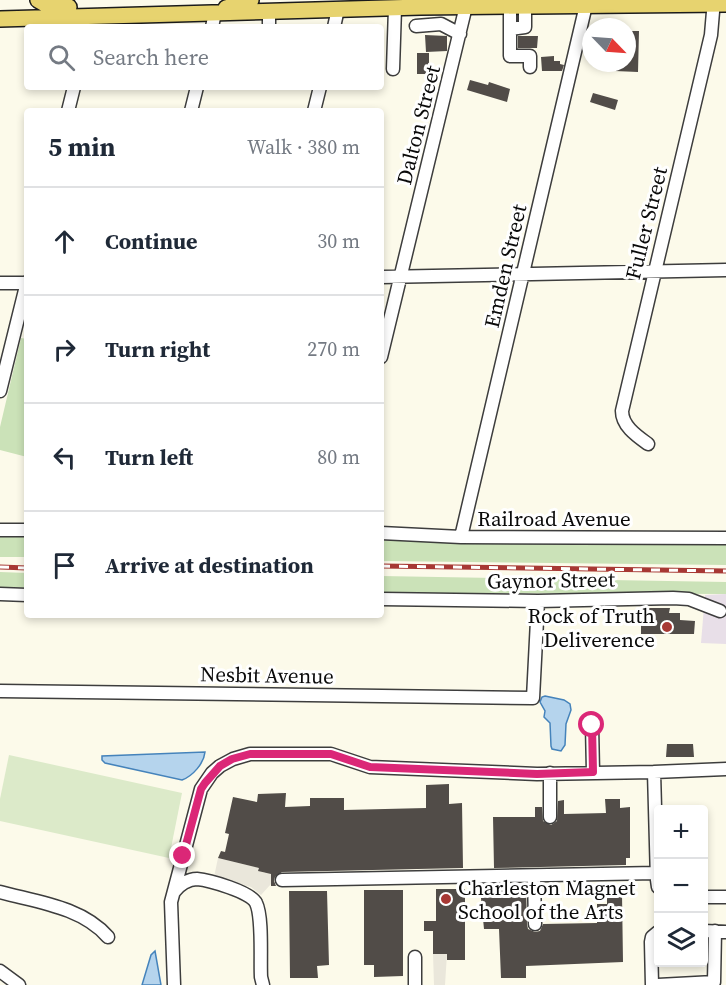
<!DOCTYPE html>
<meta charset="utf-8">
<style>
:root{--surface:#fff;--page:#f6f6f7;--text:#1f2937;--muted:#747a83;--line:#e0e1e3}
body{margin:0;font-family:"Source Serif 4",serif;background:var(--page);color:var(--text)}
.controls{position:absolute;right:18px;bottom:18px;display:grid;overflow:hidden;border-radius:6px;box-shadow:0 3px 9px #0003}
.controls button{width:54px;height:54px;display:grid;place-items:center;padding:0;border:0;border-bottom:2px solid var(--line);background:var(--surface);color:var(--text);font:30px sans-serif}
.compass{position:absolute;left:582px;top:18px;width:54px;height:54px;border-radius:50%;background:var(--surface);box-shadow:0 3px 9px #0003;rotate:115deg}
.stop{position:absolute;width:18px;height:18px;margin:-14px;border:4px solid #db2777;border-radius:50%;background:#fff}
.stop.end{background:#db2777;border-color:#fff;box-shadow:0 2px 6px #0008}
.list{margin:0;padding:0;list-style:none}
h2{display:flex;justify-content:space-between;align-items:center;height:78px;margin:0;padding:0 24px;font-size:26px}
h2 small{font-size:20px;font-weight:400;color:var(--muted)}
.list li{display:grid;grid-template-columns:39px 1fr auto;gap:18px;align-items:center;box-sizing:border-box;height:108px;padding:0 24px;border-top:2px solid var(--line)}
.list b{display:block;font-size:22px;white-space:nowrap}
.list em{font-size:20px;font-style:normal;color:var(--muted)}
.icon{flex:none;width:33px;height:33px;fill:none;stroke:currentColor;stroke-width:2;stroke-linecap:round;stroke-linejoin:round}
.map{position:relative;flex:none;width:726px;height:985px;overflow:hidden}
.search{position:absolute;background:var(--surface);box-shadow:0 3px 9px #0003;left:24px;top:24px;width:360px;height:66px;display:flex;align-items:center;gap:15px;box-sizing:border-box;padding:0 21px;border-radius:6px;color:var(--muted);font-size:22px}
.panel{position:absolute;background:var(--surface);box-shadow:0 3px 9px #0003;left:24px;top:108px;width:360px;height:510px;border-radius:6px}
.map>svg:first-child{display:block}
.industrial{fill:#e8dfe8}
.green{fill:#cbe2b8}
.pitch{fill:#dceac9}
.plaza{fill:#eae7db}
.water{fill:#b5d4ed;stroke:#4583bb;stroke-width:1.5}
.building{fill:#514c48}
.lines{fill:none;stroke-linecap:round;stroke-linejoin:round}
.minor-casing{stroke:#3d3d3d;stroke-width:15}
.major-casing{stroke:#1b1b1b;stroke-width:18}
.minor{stroke:#fff;stroke-width:12}
.major{stroke:#e7d36f;stroke-width:15}
.rail-casing{stroke:#a73834;stroke-width:5}
.rail{stroke:#fff;stroke-width:3;stroke-dasharray:9;stroke-linecap:butt}
.route{stroke:#db2777;stroke-width:8}
.poi-dot{fill:#a73834;stroke:#fff;stroke-width:2}
.labels{text-anchor:middle;dominant-baseline:central;stroke-width:6;stroke-linejoin:round;paint-order:stroke}
.street-label{font-size:21px;fill:#0a0a0a;stroke:#fff}
.poi-label{font-size:21px;fill:#0a0a0a;stroke:#fff;text-anchor:end}
</style>
<div class="map">
<svg width="726" height="985" viewBox="0 0 726 985">
<rect width="100%" height="100%" fill="#fcfaea"/>
<path class="industrial" d="M 726,594 L 726,644 L 701,643 L 705,595 Z"/>
<path class="green" d="M 21,338 L 27,339 L 27,457 L 0,450 L 0,427 Z
M 0,534 L 27,534 L 27,557 L 0,557 Z
M 381,539 L 726,543 L 726,565 L 381,561 Z
M 0,572 L 27,573 L 27,588 L 0,587 Z
M 381,576 L 726,582 L 726,594 L 381,593 Z"/>
<path class="pitch" d="M 9,755 L 182,793 L 169,858 L 0,821 L 0,799 Z"/>
<path class="plaza" d="M 218,858 L 259,868 L 259,871 L 265,873 L 266,870 L 271,871 L 271,884 L 261,895 L 251,887 L 214,877 Z
M 433,954 L 447,954 L 445,985 L 434,985 Z"/>
<path class="water" d="M 545,696 L 564,700 L 570,704 L 571,710 L 566,724 L 565,745 L 561,751 L 552,749 L 551,746 L 550,723 L 544,717 L 545,711 L 540,702 L 542,697 Z
M 205,752 C 204,763 193,776 182,780 L 105,763 L 102,760 L 102,756 Z
M 155,951 L 161,985 L 142,985 L 151,955 Z"/>
<path class="building" d="M 627,31 L 639,31 L 638,72 L 615,71 L 615,63 L 627,63 Z
M 425,35 L 447,36 L 447,51 L 426,52 Z
M 518,36 L 538,36 L 537,48 L 518,48 Z
M 417,53 L 429,53 L 429,74 L 417,74 Z
M 554,56 L 554,61 L 560,61 L 560,64 L 564,65 L 562,71 L 542,71 L 541,57 Z
M 470,80 L 488,85 L 489,82 L 510,89 L 507,102 L 467,90 Z
M 593,93 L 618,100 L 615,110 L 590,102 Z
M 641,608 L 670,608 L 669,613 L 680,613 L 680,620 L 695,621 L 694,634 L 641,634 Z
M 667,744 L 693,744 L 694,757 L 666,757 Z
M 449,784 L 449,804 L 462,803 L 463,868 L 282,872 L 275,877 L 274,881 L 276,886 L 271,886 L 271,874 L 258,871 L 259,868 L 218,858 L 221,851 L 225,852 L 229,834 L 225,833 L 233,797 L 257,802 L 258,794 L 286,793 L 285,807 L 310,806 L 310,798 L 344,798 L 344,810 L 426,808 L 426,785 Z
M 605,799 L 620,799 L 620,808 L 630,807 L 630,858 L 626,858 L 626,865 L 494,868 L 493,817 L 535,817 L 535,807 L 542,807 L 543,821 L 551,825 L 557,821 L 558,801 L 564,800 L 564,814 L 606,813 Z
M 526,887 L 527,924 L 528,929 L 535,932 L 540,931 L 543,924 L 597,923 L 597,904 L 607,904 L 607,894 L 622,894 L 623,962 L 526,966 L 526,978 L 501,978 L 499,929 L 484,929 L 480,888 Z
M 436,889 L 465,889 L 465,960 L 447,960 L 447,954 L 433,954 L 433,931 L 424,931 L 424,921 L 436,921 Z
M 364,890 L 403,890 L 403,976 L 374,977 L 374,965 L 364,965 Z
M 289,891 L 327,891 L 329,965 L 317,966 L 318,978 L 290,978 Z"/>
<g class="lines">
<defs>
<path id="minor" d="M 510,6 L 510,56 L 530,56 L 530,67
M 416,26 L 441,24 L 460,34
M 212,27 L 215,13
M 269,27 L 269,11
M 334,27 L 338,9
M 510,29 L 525,27 L 525,6
M 393,69 L 395,8
M 68,111 L 74,87
M 191,111 L 197,87
M 314,111 L 320,87
M 381,277 L 726,270
M 0,283 L 27,283
M 381,357 L 466,6
M 0,391 L 27,282
M 648,444 C 637,436 622,426 622,411 L 711,35 L 714,0
M 0,530 L 27,530
M 381,533 L 461,537 L 726,538
M 461,537 L 586,5
M 0,594 L 27,595
M 381,599 L 538,601 L 673,598 L 689,599 L 720,611
M 0,691 L 533,698 L 538,601
M 592,725 L 593,772
M 550,817 L 550,773
M 534,876 L 535,924
M 282,880 L 656,873
M 658,887 L 657,880 L 654,772 L 726,769
M 0,892 C 37,902 82,907 108,937
M 174,892 C 179,885 188,879 197,879 C 209,880 251,892 256,903 C 263,917 260,959 261,977 L 263,985
M 704,897 L 726,897
M 704,931 L 726,932
M 415,957 L 415,985
M 0,971 L 19,985
M 174,985 L 171,902 L 201,789 L 212,773 L 220,766 L 233,759 L 250,754 L 331,754 L 370,767 L 537,774 L 654,772
M 652,985 L 651,942 L 652,937 L 658,932
M 658,985 L 714,982 L 715,931"/>
<path id="major" d="M 38,0 L 50,7 L 69,7
M 226,8 L 251,0
M 0,19 L 421,7 L 726,4"/>
</defs>
<use href="#minor" class="minor-casing"/>
<use href="#major" class="major-casing"/>
<use href="#minor" class="minor"/>
<use href="#major" class="major"/>
<defs>
<path id="rail" d="M 381,566 L 726,571
M 0,567 L 27,568"/>
</defs>
<use href="#rail" class="rail-casing"/>
<use href="#rail" class="rail"/>
</g>
<g class="lines">
<path class="route" d="M 183,856 L 201,789 L 205,783 L 220,766 L 232,759 L 250,754 L 331,754 L 370,767 L 537,774 L 593,772 L 592,725"/>
</g>
<g class="poi-dot">
<circle cx="667" cy="627" r="6"/>
<circle cx="446" cy="899" r="6"/>
</g>
<g class="labels">
<g class="street-label">
<text transform="translate(418 125) rotate(-76)">Dalton Street</text>
<text transform="translate(646 223) rotate(-76)">Fuller Street</text>
<text transform="translate(505 266) rotate(-77)">Emden Street</text>
<text x="554" y="518">Railroad Avenue</text>
<text transform="translate(551 580) rotate(-1)">Gaynor Street</text>
<text transform="translate(267 675) rotate(1)">Nesbit Avenue</text>
</g>
<g class="poi-label">
<text x="655" y="615">Rock of Truth<tspan x="655" dy="24">Deliverence</tspan></text>
<text x="458" y="887" text-anchor="start">Charleston Magnet<tspan x="458" dy="24">School of the Arts</tspan></text>
</g>
</g>
</svg>
<div class="controls">
<button>+</button>
<button>−</button>
<button><svg class="icon" aria-label="layers" viewBox="0 0 24 24"><path d="M12 4l9 5-9 5-9-5zM3 14l9 5 9-5"/></svg></button>
</div>
<svg class="compass" viewBox="-18 -18 36 36"><path d="M0-13l5 13h-10z" fill="#e53935"/><path d="M0 13l5-13h-10z" fill="#747a83"/></svg>
<div class="stop" style="left:592px;top:725px"></div>
<div class="stop end" style="left:183px;top:856px"></div>
<div class="search"><svg class="icon" aria-label="search" viewBox="0 0 24 24"><circle cx="10" cy="10" r="6"/><path d="M15 15l6 6"/></svg>Search here</div>
<section class="panel">
<h2>5 min<small>Walk · 380 m</small></h2>
<ul class="list">
<li><svg class="icon" aria-label="ahead" viewBox="0 0 24 24"><path d="M12 20V5M6 11l6-6 6 6"/></svg><div><b>Continue</b></div><em>30 m</em></li>
<li><svg class="icon" aria-label="right" viewBox="0 0 24 24"><path d="M7 20v-9h11M14 6l5 5-5 5"/></svg><div><b>Turn right</b></div><em>270 m</em></li>
<li><svg class="icon" aria-label="left" viewBox="0 0 24 24"><path d="M17 20v-9H6M10 6l-5 5 5 5"/></svg><div><b>Turn left</b></div><em>80 m</em></li>
<li><svg class="icon" aria-label="arrive" viewBox="0 0 24 24"><path d="M6 21V4h12l-3 4 3 4H6"/></svg><div><b>Arrive at destination</b></div></li>
</ul>
</section>
</div>
